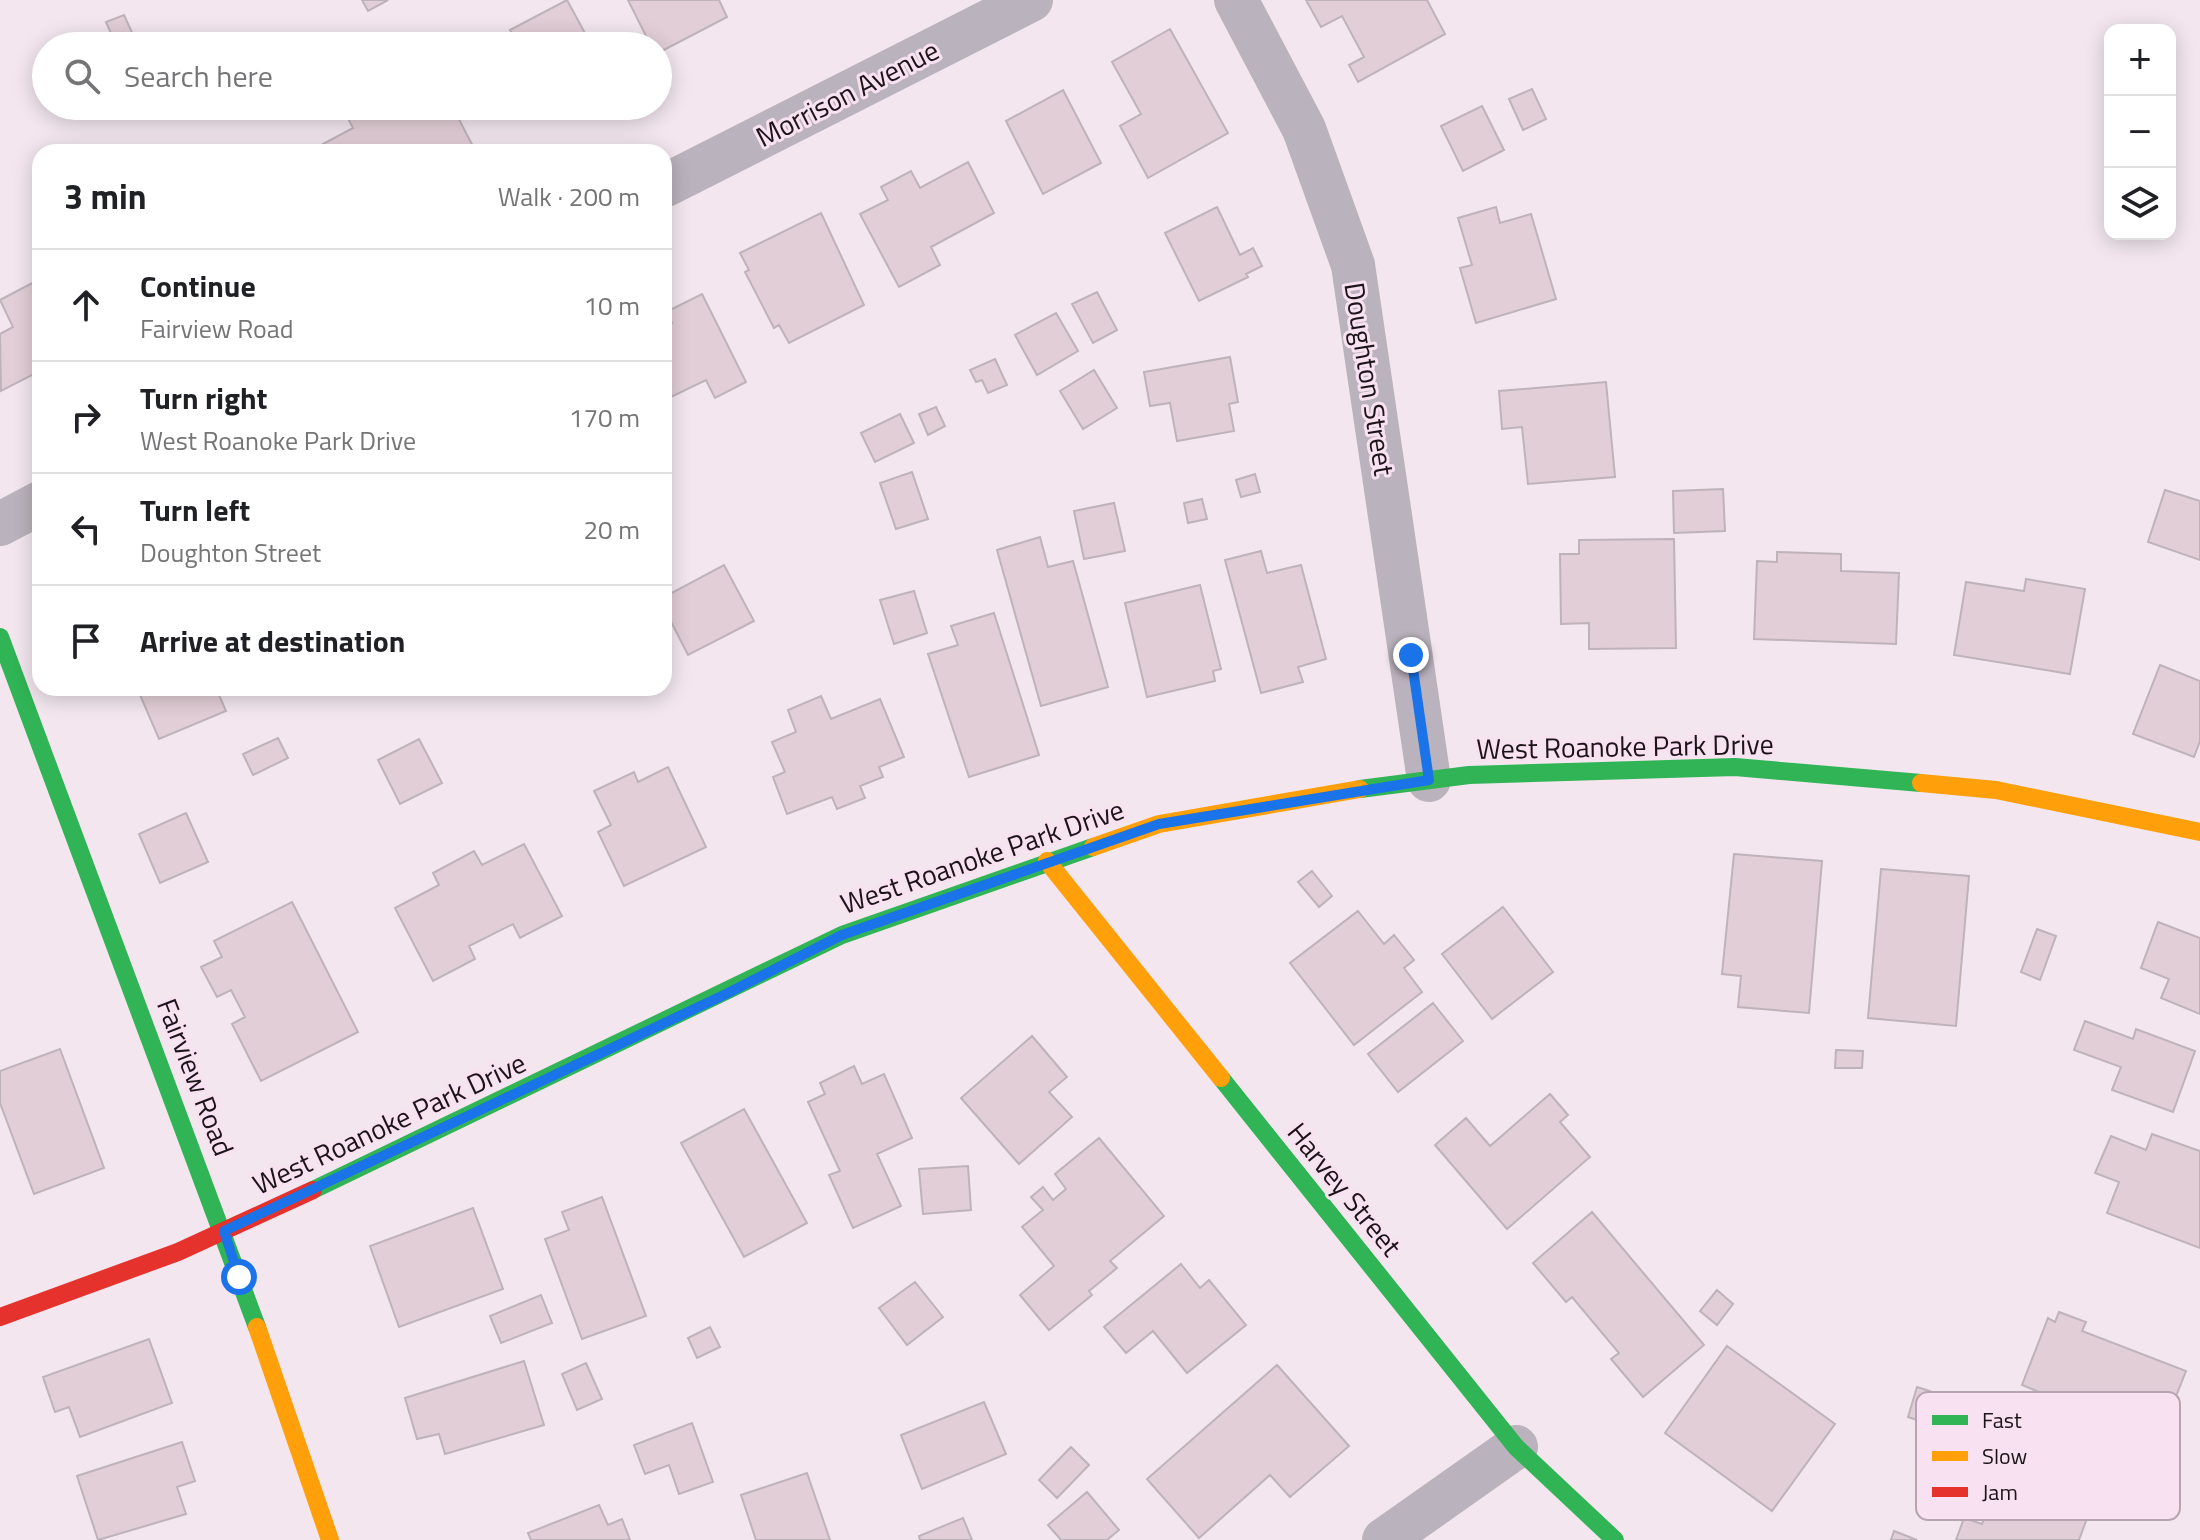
<!DOCTYPE html>
<meta charset="utf-8">
<style>
:root{--surface:#fff;--page:#f6f6f6;--text:#202124;--muted:#757577;--line:#e0e0e0}
body{margin:0;font-family:"Titillium Web",sans-serif;background:var(--page);color:var(--text)}
.controls{position:absolute;right:24px;top:24px;display:grid;overflow:hidden;border-radius:16px;box-shadow:0 4px 20px #0003}
.controls button{width:72px;height:72px;display:grid;place-items:center;padding:0;border:0;border-bottom:2px solid var(--line);background:var(--surface);color:var(--text);font:40px sans-serif}
.stop{position:absolute;width:24px;height:24px;margin:-18px;border:6px solid #1a73e8;border-radius:50%;background:#fff}
.stop.end{background:#1a73e8;border-color:#fff;box-shadow:0 2px 8px #0008}
.list{margin:0;padding:0;list-style:none}
h2{display:flex;justify-content:space-between;align-items:center;height:104px;margin:0;padding:0 32px;font-size:34px}
h2 small{font-size:26px;font-weight:400;color:var(--muted)}
.list li{display:grid;grid-template-columns:52px 1fr auto;gap:24px;align-items:center;box-sizing:border-box;height:112px;padding:0 32px;border-top:2px solid var(--line)}
.list b{display:block;font-size:30px;white-space:nowrap}
.list p{margin:0;font-size:26px;white-space:nowrap;color:var(--muted)}
.list em{font-size:26px;font-style:normal;color:var(--muted)}
.icon{flex:none;width:44px;height:44px;fill:none;stroke:currentColor;stroke-width:2;stroke-linecap:round;stroke-linejoin:round}
.map{position:relative;flex:none;width:2200px;height:1540px;overflow:hidden}
.search{position:absolute;background:var(--surface);box-shadow:0 4px 20px #0003;left:32px;top:32px;width:640px;height:88px;display:flex;align-items:center;gap:20px;box-sizing:border-box;padding:0 28px;border-radius:44px;color:var(--muted);font-size:30px}
.panel{position:absolute;background:var(--surface);box-shadow:0 4px 20px #0003;left:32px;top:144px;width:640px;height:552px;border-radius:24px}
.map>svg:first-child{display:block}
.building{fill:#e2ced6;stroke:#beb3b9;stroke-width:2}
.lines{fill:none;stroke-linecap:round;stroke-linejoin:round}
.street{stroke:#bab2bc;stroke-width:44}
.fast{stroke:#30b455;stroke-width:18}
.slow{stroke:#ff9f0a;stroke-width:18}
.jam{stroke:#e5322d;stroke-width:18}
.route{stroke:#1a73e8;stroke-width:10}
.labels{text-anchor:middle;dominant-baseline:central;stroke-width:6;stroke-linejoin:round;paint-order:stroke}
.street-label{font-size:28px;fill:#1b1419;stroke:#f8e1f1}
.key{fill:#f8e1f1;stroke:#b6a4b0;stroke-width:2}
.key-label{font-size:22px;fill:#1b1419}
</style>
<div class="map">
<svg width="2200" height="1540" viewBox="0 0 2200 1540">
<rect width="100%" height="100%" fill="#f3e6ef"/>
<path class="building" d="M 362,0 L 388,0 L 368,11 Z
M 567,0 L 592,46 L 519,46 L 510,30 Z
M 628,0 L 719,0 L 727,17 L 658,53 L 658,46 L 651,46 Z
M 1306,0 L 1427,0 L 1445,34 L 1358,82 L 1349,65 L 1364,57 L 1342,16 L 1321,27 Z
M 124,15 L 134,37 L 116,45 L 106,22 Z
M 1170,29 L 1228,133 L 1148,178 L 1120,126 L 1141,114 L 1112,62 Z
M 194,38 L 198,46 L 178,46 Z
M 1532,89 L 1546,119 L 1523,130 L 1509,99 Z
M 1063,90 L 1101,163 L 1043,194 L 1006,121 Z
M 349,106 L 452,106 L 476,152 L 327,152 L 323,144 L 353,128 L 343,109 Z
M 1482,106 L 1504,150 L 1463,171 L 1441,126 Z
M 968,162 L 994,213 L 931,247 L 940,265 L 899,287 L 860,214 L 888,200 L 881,187 L 911,171 L 920,188 Z
M 1217,207 L 1240,255 L 1253,248 L 1262,266 L 1246,274 L 1248,277 L 1199,301 L 1165,233 Z
M 1496,207 L 1500,223 L 1531,214 L 1556,299 L 1476,323 L 1460,268 L 1472,265 L 1458,218 Z
M 821,213 L 864,305 L 789,343 L 779,325 L 774,328 L 745,272 L 749,270 L 740,253 Z
M 40,279 L 40,371 L 1,391 L 0,334 L 13,327 L 0,300 Z
M 1097,292 L 1117,330 L 1093,343 L 1072,304 Z
M 702,294 L 746,382 L 715,398 L 706,380 L 671,397 L 664,384 L 664,326 L 672,323 L 666,312 Z
M 1056,313 L 1078,351 L 1037,375 L 1015,335 Z
M 1230,357 L 1238,402 L 1229,404 L 1234,431 L 1177,441 L 1170,403 L 1150,406 L 1144,372 Z
M 995,359 L 1007,385 L 988,393 L 982,380 L 976,382 L 970,370 Z
M 1094,370 L 1117,408 L 1083,429 L 1060,391 Z
M 1606,382 L 1615,477 L 1528,484 L 1522,427 L 1502,429 L 1499,391 Z
M 936,407 L 945,426 L 928,435 L 919,414 Z
M 900,414 L 914,443 L 875,462 L 861,433 Z
M 912,472 L 928,519 L 896,529 L 880,483 Z
M 1255,474 L 1260,492 L 1241,497 L 1236,480 Z
M 1723,489 L 1725,531 L 1674,533 L 1673,491 Z
M 2165,490 L 2200,501 L 2200,560 L 2148,542 Z
M 1202,499 L 1207,519 L 1188,523 L 1184,503 Z
M 1114,503 L 1125,551 L 1084,559 L 1074,511 Z
M 1040,537 L 1048,567 L 1073,561 L 1108,687 L 1041,706 L 997,550 Z
M 1674,539 L 1676,648 L 1589,649 L 1589,623 L 1561,624 L 1560,554 L 1579,554 L 1579,540 Z
M 1261,551 L 1267,573 L 1301,565 L 1326,659 L 1298,667 L 1303,682 L 1261,693 L 1225,560 Z
M 1777,552 L 1841,554 L 1841,571 L 1899,573 L 1896,644 L 1754,639 L 1757,561 L 1777,562 Z
M 724,565 L 754,621 L 688,655 L 664,608 L 664,597 Z
M 2026,579 L 2085,589 L 2070,674 L 1954,655 L 1966,582 L 2024,591 Z
M 1200,585 L 1221,669 L 1213,671 L 1215,681 L 1147,697 L 1125,603 Z
M 914,591 L 927,633 L 894,644 L 880,600 Z
M 994,613 L 1039,755 L 969,777 L 928,654 L 958,645 L 951,626 Z
M 2160,665 L 2200,681 L 2200,741 L 2194,757 L 2133,734 Z
M 137,688 L 216,688 L 226,711 L 159,739 Z
M 821,696 L 831,719 L 880,699 L 904,757 L 879,767 L 883,777 L 860,786 L 865,798 L 837,809 L 832,797 L 787,814 L 773,777 L 785,772 L 772,742 L 796,732 L 788,710 Z
M 278,738 L 288,758 L 253,775 L 243,754 Z
M 419,739 L 442,783 L 400,804 L 378,760 Z
M 668,767 L 706,847 L 624,886 L 598,832 L 611,825 L 594,791 L 634,772 L 638,782 Z
M 186,813 L 208,862 L 160,883 L 139,834 Z
M 524,844 L 562,916 L 520,938 L 513,924 L 469,946 L 475,959 L 433,981 L 395,908 L 439,885 L 433,873 L 474,851 L 482,865 Z
M 1734,854 L 1822,861 L 1809,1013 L 1738,1007 L 1741,976 L 1722,974 Z
M 1881,869 L 1969,876 L 1956,1026 L 1868,1018 Z
M 1312,871 L 1332,896 L 1319,907 L 1298,882 Z
M 292,902 L 358,1032 L 261,1081 L 232,1024 L 245,1017 L 231,990 L 217,997 L 201,967 L 222,957 L 214,941 Z
M 1503,907 L 1553,972 L 1492,1019 L 1442,954 Z
M 1358,911 L 1384,944 L 1394,935 L 1414,960 L 1404,968 L 1422,992 L 1354,1045 L 1290,963 Z
M 2158,922 L 2200,938 L 2200,1014 L 2161,998 L 2169,979 L 2141,968 Z
M 2037,929 L 2056,936 L 2040,980 L 2021,972 Z
M 1433,1003 L 1463,1041 L 1398,1092 L 1368,1054 Z
M 2085,1021 L 2133,1039 L 2136,1029 L 2195,1051 L 2173,1112 L 2112,1090 L 2121,1067 L 2074,1050 Z
M 1032,1036 L 1067,1077 L 1049,1092 L 1072,1117 L 1019,1164 L 961,1098 Z
M 60,1049 L 104,1168 L 34,1194 L 0,1103 L 0,1071 Z
M 1836,1050 L 1863,1051 L 1862,1068 L 1835,1068 Z
M 854,1066 L 862,1084 L 884,1074 L 912,1138 L 877,1154 L 901,1206 L 853,1228 L 829,1175 L 840,1171 L 808,1102 L 825,1094 L 820,1083 Z
M 1550,1094 L 1568,1115 L 1560,1122 L 1590,1157 L 1507,1229 L 1435,1145 L 1466,1118 L 1490,1146 Z
M 744,1109 L 807,1223 L 744,1257 L 681,1143 Z
M 2152,1134 L 2200,1151 L 2200,1248 L 2107,1213 L 2119,1182 L 2095,1173 L 2111,1136 L 2146,1150 Z
M 1099,1138 L 1164,1216 L 1110,1261 L 1117,1268 L 1089,1291 L 1092,1295 L 1049,1330 L 1020,1295 L 1054,1266 L 1022,1227 L 1043,1210 L 1031,1197 L 1043,1187 L 1053,1200 L 1066,1189 L 1055,1174 Z
M 968,1166 L 971,1210 L 923,1214 L 919,1169 Z
M 602,1197 L 646,1316 L 582,1339 L 545,1239 L 569,1230 L 562,1212 Z
M 473,1208 L 503,1289 L 399,1327 L 370,1246 Z
M 1592,1212 L 1704,1345 L 1643,1397 L 1611,1359 L 1619,1353 L 1572,1297 L 1566,1302 L 1533,1263 Z
M 1181,1264 L 1200,1288 L 1209,1280 L 1246,1325 L 1187,1373 L 1153,1331 L 1126,1353 L 1104,1327 Z
M 915,1282 L 943,1317 L 907,1345 L 879,1308 Z
M 1717,1290 L 1733,1304 L 1717,1325 L 1700,1311 Z
M 541,1295 L 552,1323 L 501,1343 L 490,1316 Z
M 2059,1312 L 2086,1322 L 2082,1331 L 2186,1371 L 2155,1449 L 2057,1410 L 2061,1401 L 2022,1385 L 2048,1318 L 2055,1322 Z
M 710,1327 L 720,1347 L 697,1358 L 688,1338 Z
M 149,1339 L 172,1403 L 80,1437 L 69,1407 L 55,1412 L 43,1377 Z
M 1727,1346 L 1835,1424 L 1772,1511 L 1665,1433 Z
M 524,1361 L 544,1425 L 445,1454 L 439,1434 L 417,1439 L 405,1398 Z
M 586,1363 L 602,1399 L 577,1410 L 562,1374 Z
M 1277,1365 L 1349,1446 L 1290,1497 L 1270,1475 L 1199,1538 L 1147,1479 Z
M 1917,1387 L 1966,1403 L 1956,1432 L 1908,1417 Z
M 984,1402 L 1006,1454 L 922,1489 L 901,1435 Z
M 692,1423 L 713,1482 L 679,1494 L 669,1465 L 645,1474 L 634,1445 Z
M 182,1442 L 195,1481 L 177,1487 L 186,1514 L 98,1540 L 77,1476 Z
M 1071,1447 L 1089,1465 L 1057,1498 L 1039,1480 Z
M 807,1473 L 830,1540 L 756,1540 L 741,1495 Z
M 1998,1480 L 2089,1513 L 2079,1540 L 1956,1540 L 1964,1518 L 1982,1524 Z
M 1087,1492 L 1119,1530 L 1107,1540 L 1061,1540 L 1048,1525 Z
M 599,1505 L 608,1525 L 622,1519 L 630,1540 L 531,1540 L 528,1533 Z
M 963,1518 L 972,1540 L 920,1540 L 919,1536 Z
M 1894,1531 L 1917,1540 L 1891,1540 Z"/>
<g class="lines">
<path class="street" d="M 1236,0 L 1304,129 L 1353,265 L 1429,780
M 664,186 L 1031,0
M 0,524 L 40,503
M 1384,1540 L 1516,1447"/>
<path class="fast" d="M 0,637 L 257,1327
M 1360,789 L 1469,775 L 1735,767 L 1921,783
M 1221,1078 L 1516,1447 L 1615,1540
M 313,1190 L 842,935 L 1093,847"/>
<path class="slow" d="M 1921,783 L 1996,790 L 2200,832
M 1093,847 L 1159,824 L 1360,789
M 1047,861 L 1221,1078
M 257,1327 L 330,1540"/>
<path class="jam" d="M 0,1317 L 178,1252 L 313,1190"/>
</g>
<g class="lines">
<path class="route" d="M 239,1277 L 224,1231 L 726,994 L 842,935 L 1159,824 L 1429,780 L 1411,655"/>
</g>
<g class="labels">
<g class="street-label">
<text transform="translate(847 93) rotate(-27)">Morrison Avenue</text>
<text transform="translate(1370 379) rotate(81)">Doughton Street</text>
<text transform="translate(1625 746) rotate(-1)">West Roanoke Park Drive</text>
<text transform="translate(982 856) rotate(-19)">West Roanoke Park Drive</text>
<text transform="translate(196 1077) rotate(69)">Fairview Road</text>
<text transform="translate(389 1123) rotate(-25)">West Roanoke Park Drive</text>
<text transform="translate(1345 1189) rotate(51)">Harvey Street</text>
</g>
</g>
<rect x="1916" y="1392" width="264" height="128" rx="12" class="key"/>
<rect x="1932" y="1415" width="36" height="10" fill="#30b455"/>
<rect x="1932" y="1451" width="36" height="10" fill="#ff9f0a"/>
<rect x="1932" y="1487" width="36" height="10" fill="#e5322d"/>
<g class="key-label">
<text x="1982" y="1428">Fast</text>
<text x="1982" y="1464">Slow</text>
<text x="1982" y="1500">Jam</text>
</g>
</svg>
<div class="controls">
<button>+</button>
<button>−</button>
<button><svg class="icon" aria-label="layers" viewBox="0 0 24 24"><path d="M12 4l9 5-9 5-9-5zM3 14l9 5 9-5"/></svg></button>
</div>
<div class="stop" style="left:239px;top:1277px"></div>
<div class="stop end" style="left:1411px;top:655px"></div>
<div class="search"><svg class="icon" aria-label="search" viewBox="0 0 24 24"><circle cx="10" cy="10" r="6"/><path d="M15 15l6 6"/></svg>Search here</div>
<section class="panel">
<h2>3 min<small>Walk · 200 m</small></h2>
<ul class="list">
<li><svg class="icon" aria-label="ahead" viewBox="0 0 24 24"><path d="M12 20V5M6 11l6-6 6 6"/></svg><div><b>Continue</b><p>Fairview Road</p></div><em>10 m</em></li>
<li><svg class="icon" aria-label="right" viewBox="0 0 24 24"><path d="M7 20v-9h11M14 6l5 5-5 5"/></svg><div><b>Turn right</b><p>West Roanoke Park Drive</p></div><em>170 m</em></li>
<li><svg class="icon" aria-label="left" viewBox="0 0 24 24"><path d="M17 20v-9H6M10 6l-5 5 5 5"/></svg><div><b>Turn left</b><p>Doughton Street</p></div><em>20 m</em></li>
<li><svg class="icon" aria-label="arrive" viewBox="0 0 24 24"><path d="M6 21V4h12l-3 4 3 4H6"/></svg><div><b>Arrive at destination</b></div></li>
</ul>
</section>
</div>
